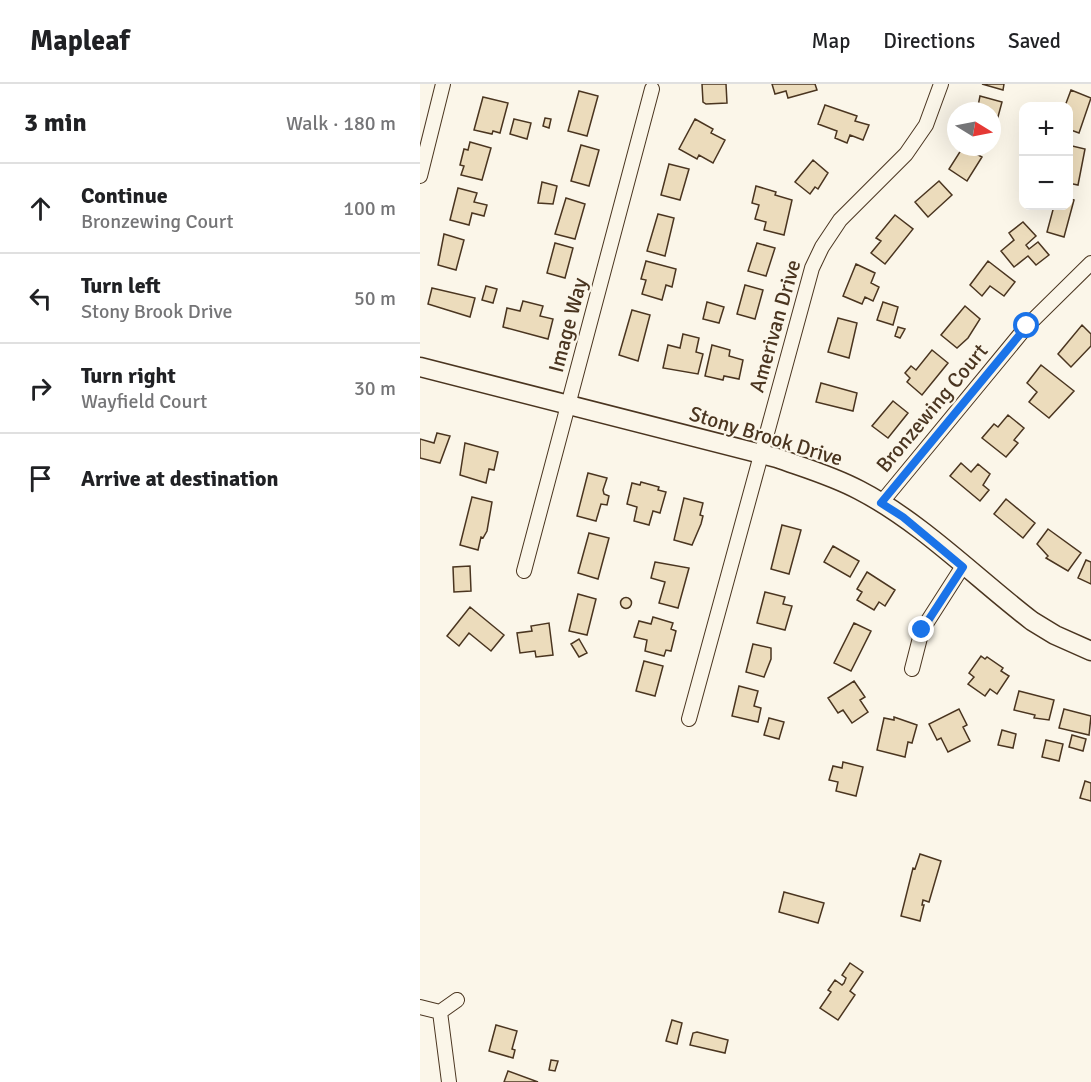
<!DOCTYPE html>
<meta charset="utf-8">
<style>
:root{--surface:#fff;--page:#f6f6f6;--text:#202124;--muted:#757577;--line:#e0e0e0}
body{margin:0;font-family:Signika,sans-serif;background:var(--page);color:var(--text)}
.controls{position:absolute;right:18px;top:18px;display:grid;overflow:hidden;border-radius:12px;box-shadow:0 6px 24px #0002}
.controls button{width:54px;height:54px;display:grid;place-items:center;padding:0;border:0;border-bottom:2px solid var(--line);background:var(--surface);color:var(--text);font:30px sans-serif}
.compass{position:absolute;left:527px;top:18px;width:54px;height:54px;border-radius:50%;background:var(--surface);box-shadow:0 6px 24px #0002;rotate:100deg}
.stop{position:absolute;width:18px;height:18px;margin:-14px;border:4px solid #1a73e8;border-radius:50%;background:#fff}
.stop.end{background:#1a73e8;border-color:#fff;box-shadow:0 2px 6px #0008}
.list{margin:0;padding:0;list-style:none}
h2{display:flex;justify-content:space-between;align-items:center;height:78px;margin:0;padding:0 24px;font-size:26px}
h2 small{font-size:20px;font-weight:400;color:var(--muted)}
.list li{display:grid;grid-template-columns:39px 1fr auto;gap:18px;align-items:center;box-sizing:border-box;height:90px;padding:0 24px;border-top:2px solid var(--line)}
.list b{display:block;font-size:22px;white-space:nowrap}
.list p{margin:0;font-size:20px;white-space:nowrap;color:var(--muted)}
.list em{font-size:20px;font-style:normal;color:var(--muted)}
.icon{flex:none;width:33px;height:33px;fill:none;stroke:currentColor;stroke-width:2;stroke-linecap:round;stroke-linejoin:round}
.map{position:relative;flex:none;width:671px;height:998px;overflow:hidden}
header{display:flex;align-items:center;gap:36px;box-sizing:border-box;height:84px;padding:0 30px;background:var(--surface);border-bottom:2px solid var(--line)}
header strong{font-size:28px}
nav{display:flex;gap:33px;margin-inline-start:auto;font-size:21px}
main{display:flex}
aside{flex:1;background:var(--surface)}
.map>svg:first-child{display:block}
.building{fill:#ecdcbc;stroke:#4a3520;stroke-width:1.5}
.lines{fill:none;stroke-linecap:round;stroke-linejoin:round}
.street-casing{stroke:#4a3520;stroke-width:16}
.secondary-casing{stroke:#4a3520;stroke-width:21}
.street{stroke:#fbf6e9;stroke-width:14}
.secondary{stroke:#fbf6e9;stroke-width:18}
.route{stroke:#1a73e8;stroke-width:8}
.labels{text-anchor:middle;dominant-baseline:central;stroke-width:4.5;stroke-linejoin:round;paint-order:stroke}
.street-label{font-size:21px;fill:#4a3520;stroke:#fbf6e9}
</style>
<header>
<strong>Mapleaf</strong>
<nav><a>Map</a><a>Directions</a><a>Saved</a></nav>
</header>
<main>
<aside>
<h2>3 min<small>Walk · 180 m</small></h2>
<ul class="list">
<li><svg class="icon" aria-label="ahead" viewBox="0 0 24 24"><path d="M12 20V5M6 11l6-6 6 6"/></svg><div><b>Continue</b><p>Bronzewing Court</p></div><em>100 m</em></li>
<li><svg class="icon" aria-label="left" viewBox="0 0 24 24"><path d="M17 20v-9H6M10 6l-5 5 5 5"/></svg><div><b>Turn left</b><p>Stony Brook Drive</p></div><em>50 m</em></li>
<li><svg class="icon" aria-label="right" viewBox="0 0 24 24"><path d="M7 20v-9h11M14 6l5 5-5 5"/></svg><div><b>Turn right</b><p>Wayfield Court</p></div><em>30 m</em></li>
<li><svg class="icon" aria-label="arrive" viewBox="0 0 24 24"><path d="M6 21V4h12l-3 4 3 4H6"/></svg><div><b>Arrive at destination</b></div></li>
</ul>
</aside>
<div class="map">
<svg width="671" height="998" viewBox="0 0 671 998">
<rect width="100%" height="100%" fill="#fbf6e9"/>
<path class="building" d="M 282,0 L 306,0 L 307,19 L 286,20 L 283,18 Z
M 352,0 L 395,0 L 397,6 L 368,14 L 366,7 L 355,10 Z
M 562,0 L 584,0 L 583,6 Z
M 651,6 L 671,14 L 659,49 L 648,45 L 648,22 L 645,22 Z
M 159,7 L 178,12 L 167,52 L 148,47 Z
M 560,12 L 582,18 L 572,55 L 572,27 L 557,27 Z
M 63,13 L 88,19 L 80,49 L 73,47 L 72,50 L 54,46 Z
M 405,21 L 437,32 L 435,37 L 449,41 L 443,56 L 430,51 L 427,59 L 415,54 L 417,47 L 398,40 Z
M 125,34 L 131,35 L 129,44 L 123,42 Z
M 94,35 L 111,39 L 107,55 L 90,50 Z
M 275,35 L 293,45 L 291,49 L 305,56 L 293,79 L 279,71 L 277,75 L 259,65 Z
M 50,58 L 71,64 L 62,96 L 41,91 L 44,82 L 40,81 L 44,65 L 48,66 Z
M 161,61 L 179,66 L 169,102 L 151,97 Z
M 648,61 L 665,65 L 658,101 L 648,99 Z
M 543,63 L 562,73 L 547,97 L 529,85 Z
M 393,76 L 408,89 L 398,105 L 395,103 L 390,110 L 375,98 Z
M 249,80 L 269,85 L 260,116 L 241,111 Z
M 519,97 L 532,111 L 508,133 L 495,118 Z
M 122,98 L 137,102 L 133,120 L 118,119 Z
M 336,102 L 356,108 L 355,111 L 372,116 L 364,151 L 344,146 L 346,138 L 335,135 L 339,121 L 332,119 Z
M 38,104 L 57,109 L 54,118 L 67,121 L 64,132 L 52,129 L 49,141 L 30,136 Z
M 146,114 L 165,120 L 155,155 L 135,150 Z
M 648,114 L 654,116 L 644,153 L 627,148 L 634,122 L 648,122 Z
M 238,130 L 254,134 L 245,172 L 227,167 Z
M 475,131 L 493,145 L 465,180 L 451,169 L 461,157 L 456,154 Z
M 603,138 L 616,152 L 606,161 L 609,165 L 618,158 L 629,171 L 616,181 L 608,172 L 594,183 L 581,167 L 594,156 L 589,149 Z
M 24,150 L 44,156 L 36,186 L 18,181 Z
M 135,159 L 153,164 L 145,194 L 127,189 Z
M 337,159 L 355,164 L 346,192 L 328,187 Z
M 226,177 L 256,185 L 252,203 L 246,201 L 242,216 L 222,210 L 226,196 L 221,195 Z
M 568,177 L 595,198 L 584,212 L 570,202 L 562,212 L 550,201 Z
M 436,180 L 455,189 L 451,199 L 459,203 L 453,217 L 445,213 L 442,220 L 423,212 Z
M 325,201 L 343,206 L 335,235 L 317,230 Z
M 66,202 L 77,205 L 73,219 L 62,216 Z
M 12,204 L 55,214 L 50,233 L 8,220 Z
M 103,217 L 123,222 L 120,232 L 133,235 L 128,255 L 83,243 L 87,224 L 100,227 Z
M 287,218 L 304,223 L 299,239 L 283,235 Z
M 463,218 L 478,223 L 473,241 L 457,236 Z
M 545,222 L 560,235 L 548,254 L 537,264 L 521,251 Z
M 212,226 L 230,231 L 218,277 L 199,271 Z
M 418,234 L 437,239 L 429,274 L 408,268 Z
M 662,241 L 671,250 L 671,262 L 651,283 L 638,270 Z
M 478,243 L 485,245 L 480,254 L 475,252 Z
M 263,250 L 279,254 L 276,268 L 283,270 L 278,290 L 243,284 L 248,261 L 260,264 Z
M 292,261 L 310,266 L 309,272 L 323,276 L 319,295 L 304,292 L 303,296 L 285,292 Z
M 512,266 L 528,279 L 502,311 L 487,298 L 490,294 L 485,289 L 491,282 L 496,286 Z
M 621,281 L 654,307 L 629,334 L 609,318 L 617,308 L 607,299 Z
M 401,299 L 437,309 L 433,327 L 396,318 Z
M 473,317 L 488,329 L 468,354 L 452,342 Z
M 588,331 L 604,344 L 594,356 L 598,359 L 586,373 L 562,354 L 574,340 L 578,343 Z
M 17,349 L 30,352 L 20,379 L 0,374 L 0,355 L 14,359 Z
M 45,359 L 78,368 L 74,386 L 69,385 L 66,399 L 40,391 Z
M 541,379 L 551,388 L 558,380 L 570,390 L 563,401 L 569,406 L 560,417 L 530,392 Z
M 168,389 L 187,394 L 183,406 L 184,410 L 189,412 L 187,421 L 181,420 L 176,437 L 157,432 Z
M 221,398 L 239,403 L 238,406 L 246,408 L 240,429 L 233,427 L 229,441 L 214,437 L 217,423 L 207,420 L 212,399 L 220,401 Z
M 52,413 L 72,418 L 67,447 L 63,454 L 61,453 L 58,466 L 40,461 Z
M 264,414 L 283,419 L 280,431 L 283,432 L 281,440 L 272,461 L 254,456 Z
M 586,415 L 615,439 L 603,454 L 574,430 Z
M 362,441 L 381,446 L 369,490 L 351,485 Z
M 628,445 L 661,469 L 648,487 L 626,474 L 628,472 L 617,460 Z
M 169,449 L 189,454 L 178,495 L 158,489 Z
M 413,462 L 439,477 L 430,493 L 404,478 Z
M 666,476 L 671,478 L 671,500 L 658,494 Z
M 235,478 L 269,484 L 258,524 L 239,519 L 245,498 L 231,494 Z
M 50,482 L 51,507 L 34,508 L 33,483 Z
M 447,488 L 475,506 L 465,522 L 459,518 L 454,526 L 437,516 L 442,508 L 437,505 Z
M 345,508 L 365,513 L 363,520 L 372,522 L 365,546 L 337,539 Z
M 158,510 L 176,515 L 167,551 L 149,547 Z
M200.5 519a5.5 5.5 0 1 1 11 0a5.5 5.5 0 1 1-11 0Z
M 50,523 L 84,551 L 71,567 L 49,549 L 39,562 L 27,552 Z
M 233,533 L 253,539 L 251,545 L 256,547 L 251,567 L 246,566 L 244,572 L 225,567 L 227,556 L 214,553 L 219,537 L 231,540 Z
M 129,539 L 133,571 L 116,573 L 115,567 L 100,569 L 97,549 L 112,547 L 111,542 Z
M 434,539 L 451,547 L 431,587 L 414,579 Z
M 159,555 L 167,569 L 159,573 L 151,560 Z
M 333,560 L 351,564 L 351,575 L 344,593 L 326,588 Z
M 561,572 L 565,575 L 567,573 L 583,584 L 581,587 L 589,592 L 577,610 L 570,605 L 565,612 L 548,600 L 554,593 L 549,589 Z
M 224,577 L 243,582 L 235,612 L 216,607 Z
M 434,597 L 445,613 L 440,616 L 448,628 L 432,639 L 423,626 L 418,629 L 408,614 Z
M 319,602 L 338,607 L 334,622 L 341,624 L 338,638 L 312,632 Z
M 599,607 L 634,616 L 629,636 L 614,634 L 615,631 L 594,626 Z
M 539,625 L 547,641 L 543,643 L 550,657 L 528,668 L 521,654 L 517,656 L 509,640 Z
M 644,625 L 671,632 L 669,651 L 639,644 Z
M 474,633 L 497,641 L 492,659 L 488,658 L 485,673 L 457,666 L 464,634 L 474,636 Z
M 349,634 L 364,638 L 359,655 L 344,651 Z
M 582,646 L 596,650 L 593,664 L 578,661 Z
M 652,651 L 666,655 L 663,667 L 649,663 Z
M 626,656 L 643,660 L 639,677 L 622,673 Z
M 423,678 L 443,683 L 436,712 L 416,707 L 418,698 L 409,696 L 413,682 L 422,684 Z
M 665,697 L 671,699 L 671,717 L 660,714 Z
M 500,770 L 521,777 L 509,818 L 503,816 L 502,821 L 504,821 L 500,837 L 481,832 L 493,784 L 495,785 Z
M 364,808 L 404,819 L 398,839 L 359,828 Z
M 430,879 L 443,888 L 430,907 L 435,911 L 418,936 L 400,924 L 411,908 L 408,906 L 415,896 L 422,901 L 424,899 L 426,894 L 422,891 Z
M 252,936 L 262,939 L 257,960 L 246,957 Z
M 76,941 L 97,947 L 92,965 L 95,966 L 93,974 L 69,967 Z
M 277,948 L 308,956 L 305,969 L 270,961 L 273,949 Z
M 131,976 L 138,977 L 135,987 L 129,986 Z
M 88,987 L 118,998 L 84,998 Z"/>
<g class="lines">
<defs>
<path id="street" d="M 0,92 L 23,0
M 461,419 L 607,242 L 671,179
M 104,487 L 232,5
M 492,585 L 502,546 L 543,482
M 269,635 L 392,184 L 402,163 L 420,136 L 486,70 L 506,41 L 521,0
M 0,923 L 20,928
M 20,928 L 29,998
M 20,928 L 37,916"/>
<path id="secondary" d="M 0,283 L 357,374 C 385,384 413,392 439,406 C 501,438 556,494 612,537 L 635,551 L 671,567"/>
</defs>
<use href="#street" class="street-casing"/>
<use href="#secondary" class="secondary-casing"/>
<use href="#street" class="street"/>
<use href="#secondary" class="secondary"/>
</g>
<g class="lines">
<path class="route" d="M 502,546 L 543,483 L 483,433 L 461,419 L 607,242"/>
</g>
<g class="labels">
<g class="street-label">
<text transform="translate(148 241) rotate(-75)">Image Way</text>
<text transform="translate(355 242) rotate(-74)">Amerivan Drive</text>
<text transform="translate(512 324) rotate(-50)">Bronzewing Court</text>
<text transform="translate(346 352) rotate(17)">Stony Brook Drive</text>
</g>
</g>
</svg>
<div class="controls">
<button>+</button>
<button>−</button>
</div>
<svg class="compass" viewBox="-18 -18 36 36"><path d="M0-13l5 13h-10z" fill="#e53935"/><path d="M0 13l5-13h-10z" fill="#757577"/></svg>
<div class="stop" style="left:607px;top:242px"></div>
<div class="stop end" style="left:502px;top:546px"></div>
</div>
</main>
